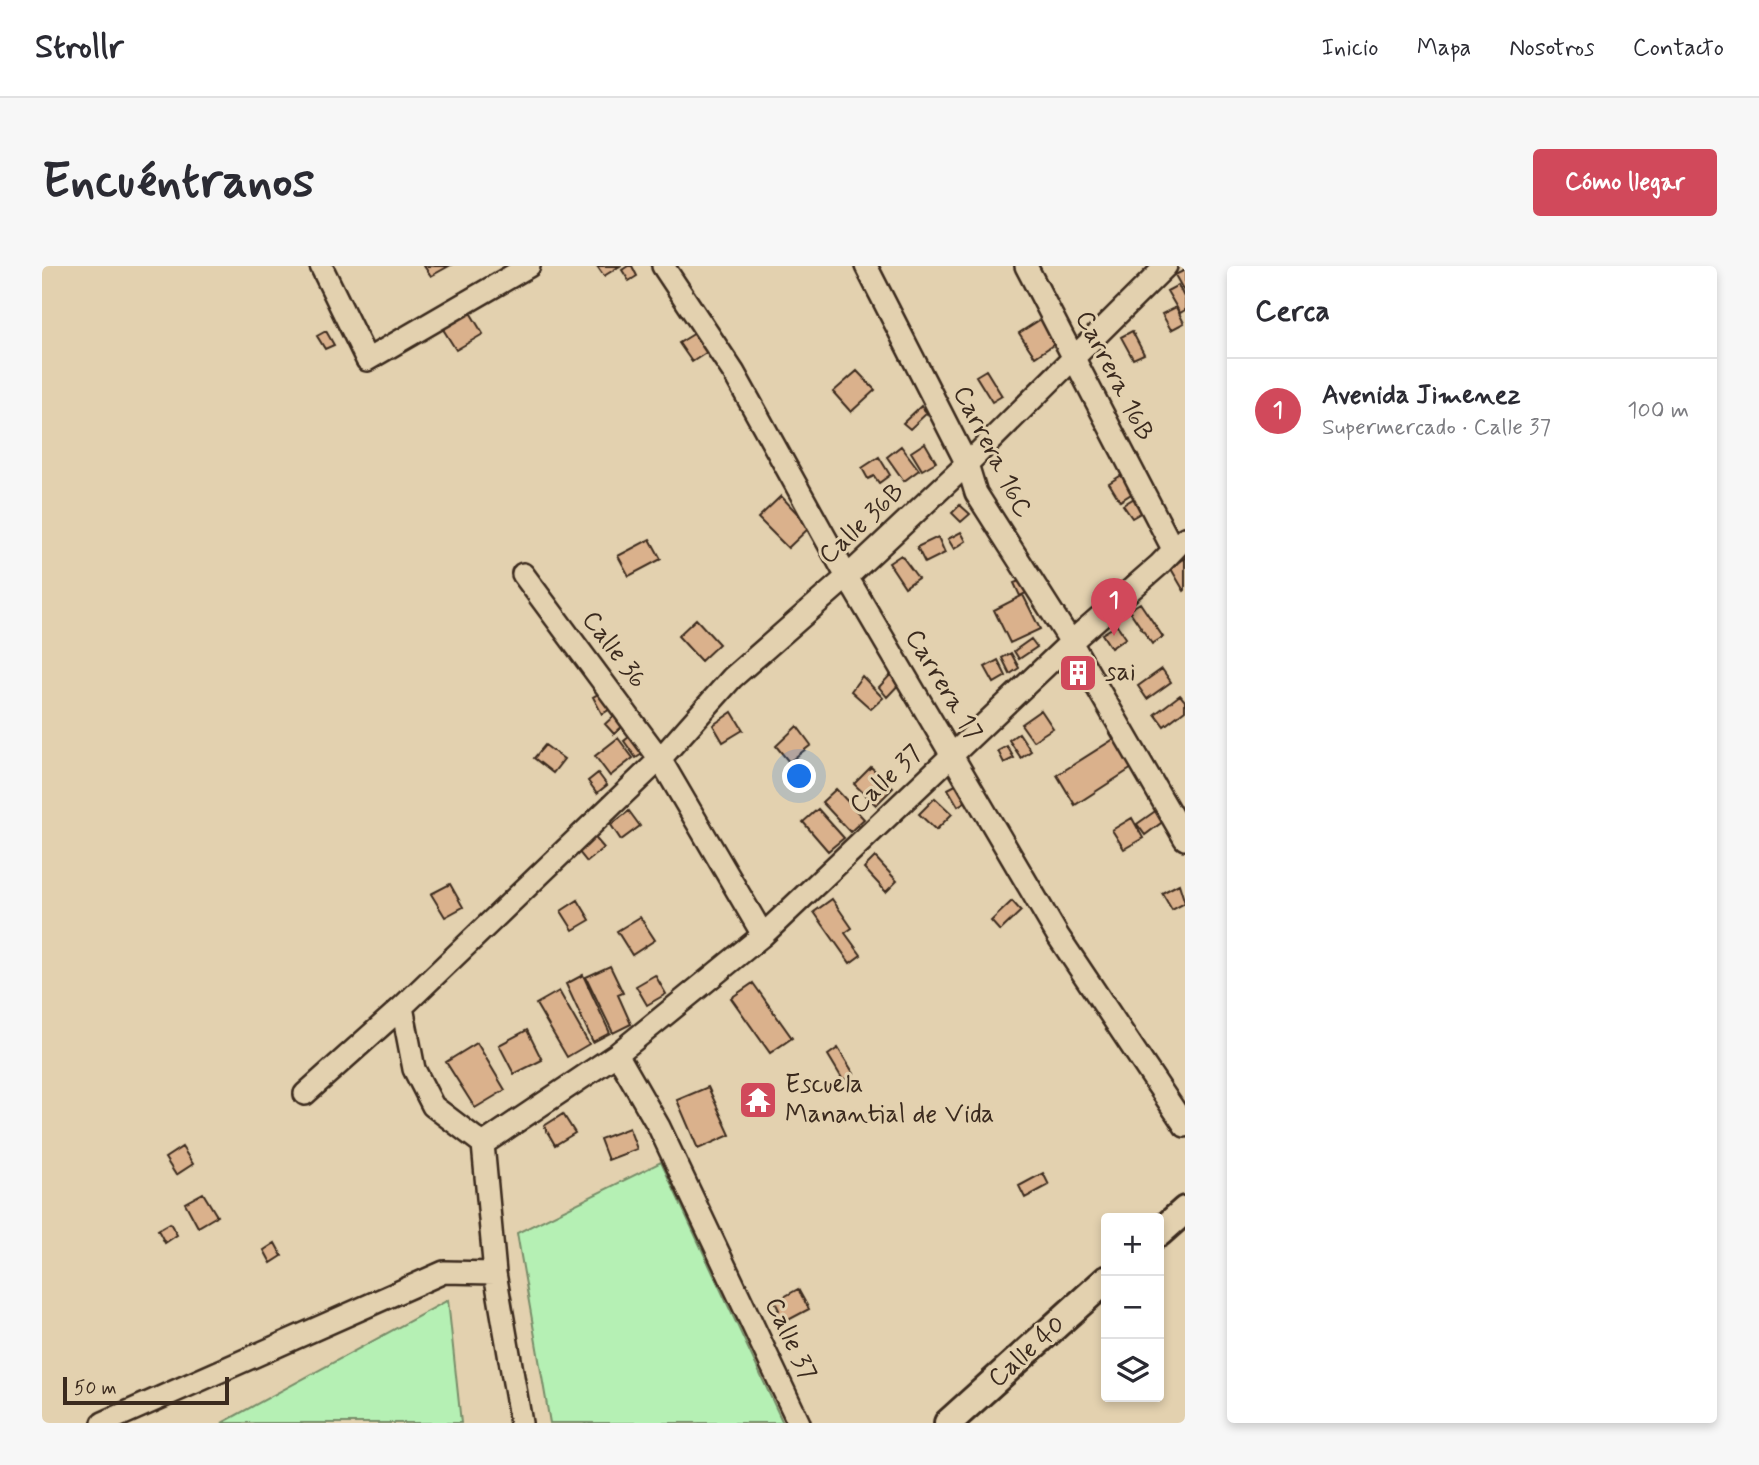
<!DOCTYPE html>
<html lang="es">
<meta charset="utf-8">
<style>
:root{--surface:#fff;--page:#f7f7f7;--text:#2b2b33;--muted:#7c7c81;--line:#e1e1e2;--accent:#d1495b}
body{margin:0;font-family:Mynerve,sans-serif;background:var(--page);color:var(--text)}
.controls{position:absolute;right:21px;bottom:21px;display:grid;overflow:hidden;border-radius:7px;box-shadow:0 4px 10px #0003}
.controls button{width:63px;height:63px;display:grid;place-items:center;padding:0;border:0;border-bottom:2px solid var(--line);background:var(--surface);color:var(--text);font:35px sans-serif}
.scale{position:absolute;left:21px;bottom:18px;width:166px;box-sizing:border-box;padding-left:7px;border:4px solid #3b2a1e;border-top:0;font-size:19px;line-height:24px;white-space:nowrap;color:#3b2a1e;-webkit-text-stroke:5px #e3d1af;paint-order:stroke}
.you{position:absolute;left:758px;top:511px;width:24px;height:24px;margin:-18px;border:5px solid #fff;border-radius:50%;background:#1a73e8;box-shadow:0 0 0 10px #1a73e833}
.badge{display:grid;place-items:center;width:46px;height:46px;border-radius:50%;background:var(--accent);color:#fff;font-size:23px;font-weight:700}
.pin{position:absolute;translate:-50% -58px;filter:drop-shadow(0 2px 4px #0008)}
.pin::after{content:'';position:absolute;top:37px;width:24px;height:21px;background:inherit;clip-path:polygon(0 0,100% 0,50% 100%)}
.list{margin:0;padding:0;list-style:none}
h2{display:flex;justify-content:space-between;align-items:center;height:91px;margin:0;padding:0 28px;font-size:30px}
h2 small{font-size:23px;font-weight:400;color:var(--muted)}
.list li{display:grid;grid-template-columns:46px 1fr auto;gap:21px;align-items:center;box-sizing:border-box;height:105px;padding:0 28px;border-top:2px solid var(--line)}
.list b{display:block;font-size:26px;white-space:nowrap}
.list p{margin:0;font-size:23px;white-space:nowrap;color:var(--muted)}
.list em{font-size:23px;font-style:normal;color:var(--muted)}
.icon{flex:none;width:38px;height:38px;fill:none;stroke:currentColor;stroke-width:2;stroke-linecap:round;stroke-linejoin:round}
.map{position:relative;flex:none;width:1143px;height:1157px;overflow:hidden;border-radius:7px}
header{display:flex;align-items:center;gap:42px;box-sizing:border-box;height:98px;padding:0 35px;background:var(--surface);border-bottom:2px solid var(--line)}
header strong{font-size:33px}
nav{display:flex;gap:38px;margin-inline-start:auto;font-size:24px}
.intro{display:flex;align-items:center;justify-content:space-between;box-sizing:border-box;height:168px;padding:0 42px}
h1{margin:0;font-size:49px}
.button{padding:18px 32px;border-radius:7px;background:var(--accent);color:#fff;font-size:24px;font-weight:700}
main{display:flex;gap:42px;padding:0 42px}
aside{flex:1;background:var(--surface);border-radius:7px;box-shadow:0 4px 10px #0003}
.map>svg:first-child{display:block}
.green{fill:#b5f0b4;stroke:#788d69;stroke-width:2}
.building{fill:#dab18c;stroke:#3b2a1e;stroke-width:2}
.lines{fill:none;stroke-linecap:round;stroke-linejoin:round}
.minor-casing{stroke:#3b2a1e;stroke-width:26}
.tertiary-casing{stroke:#3b2a1e;stroke-width:32}
.minor{stroke:#e3d1af;stroke-width:21}
.tertiary{stroke:#e3d1af;stroke-width:26}
.labels{text-anchor:middle;dominant-baseline:central;stroke-width:6;stroke-linejoin:round;paint-order:stroke}
.street-label{font-size:26px;fill:#3b2a1e;stroke:#e3d1af}
.poi-label{font-size:26px;fill:#3b2a1e;stroke:#e3d1af;text-anchor:start}
</style>
<header>
<strong>Strollr</strong>
<nav><a>Inicio</a><a>Mapa</a><a>Nosotros</a><a>Contacto</a></nav>
</header>
<div class="intro"><h1>Encuéntranos</h1><a class="button">Cómo llegar</a></div>
<main>
<div class="map">
<svg width="1143" height="1157" viewBox="0 0 1143 1157">
<rect width="100%" height="100%" fill="#e3d1af"/>
<filter id="ink" filterUnits="userSpaceOnUse"><feTurbulence type="fractalNoise" baseFrequency=".0143" numOctaves="2"/><feDisplacementMap in="SourceGraphic" scale="14" xChannelSelector="R" yChannelSelector="G"/><feConvolveMatrix kernelMatrix="1 2 1 2 8 2 1 2 1" color-interpolation-filters="sRGB"/></filter>
<g filter="url(#ink)">
<path class="green" d="M 619,896 L 741,1157 L 508,1157 L 475,967 Z
M 406,1034 L 419,1157 L 180,1157 Z"/>
<path class="building" d="M 382,0 L 407,0 L 389,10 Z
M 555,0 L 578,0 L 562,10 Z
M 586,0 L 590,0 L 595,10 L 587,15 L 580,4 Z
M 1143,4 L 1143,27 L 1133,9 Z
M 1136,19 L 1143,33 L 1143,44 L 1138,47 L 1125,25 Z
M 1134,41 L 1142,57 L 1129,64 L 1120,48 Z
M 426,43 L 441,68 L 414,84 L 399,60 Z
M 999,53 L 1014,77 L 993,91 L 977,67 Z
M 658,64 L 670,83 L 650,96 L 637,77 Z
M 284,65 L 292,79 L 283,83 L 275,70 Z
M 1090,65 L 1102,88 L 1091,93 L 1079,71 Z
M 944,104 L 960,130 L 950,136 L 934,110 Z
M 815,105 L 833,124 L 809,146 L 791,126 Z
M 879,140 L 885,147 L 868,163 L 861,157 Z
M 883,177 L 894,196 L 880,204 L 869,186 Z
M 859,180 L 877,204 L 862,215 L 845,191 Z
M 837,191 L 848,209 L 837,217 L 832,210 L 826,213 L 820,202 Z
M 1083,207 L 1094,225 L 1078,235 L 1067,217 Z
M 739,230 L 768,261 L 746,282 L 716,252 Z
M 1094,231 L 1102,245 L 1090,252 L 1081,239 Z
M 918,239 L 928,248 L 919,256 L 910,247 Z
M 919,266 L 924,275 L 912,283 L 906,273 Z
M 896,271 L 903,287 L 883,297 L 875,281 Z
M 608,273 L 619,293 L 587,310 L 576,290 Z
M 859,289 L 876,312 L 863,321 L 847,297 Z
M 1143,292 L 1143,324 L 1142,325 L 1128,301 Z
M 980,314 L 986,326 L 978,330 L 972,317 Z
M 981,329 L 998,363 L 968,377 L 952,344 Z
M 1098,337 L 1121,371 L 1110,378 L 1087,344 Z
M 654,353 L 677,378 L 659,395 L 636,370 Z
M 1075,359 L 1084,372 L 1069,382 L 1060,368 Z
M 989,373 L 995,381 L 977,393 L 972,385 Z
M 969,387 L 977,402 L 968,408 L 960,392 Z
M 1036,393 L 1049,412 L 1036,421 L 1023,402 Z
M 956,394 L 964,410 L 952,417 L 943,401 Z
M 1120,403 L 1129,416 L 1105,433 L 1096,420 Z
M 851,406 L 861,414 L 845,431 L 837,421 Z
M 820,410 L 841,432 L 829,443 L 809,425 Z
M 565,423 L 575,439 L 560,448 L 551,431 Z
M 1138,429 L 1143,435 L 1143,444 L 1122,460 L 1113,448 Z
M 999,444 L 1011,462 L 991,475 L 979,458 Z
M 690,446 L 701,464 L 681,476 L 671,459 Z
M 575,447 L 584,457 L 572,468 L 563,458 Z
M 755,460 L 769,479 L 747,496 L 734,480 Z
M 592,467 L 605,485 L 594,492 L 582,475 Z
M 977,467 L 989,485 L 979,492 L 967,474 Z
M 576,472 L 591,492 L 568,510 L 553,490 Z
M 1072,473 L 1090,502 L 1033,539 L 1015,509 Z
M 503,479 L 522,493 L 511,507 L 492,492 Z
M 965,480 L 972,492 L 962,497 L 956,485 Z
M 829,501 L 851,522 L 834,539 L 812,518 Z
M 556,507 L 565,519 L 555,527 L 546,515 Z
M 919,516 L 929,532 L 916,540 L 906,523 Z
M 794,523 L 822,553 L 808,566 L 780,536 Z
M 893,532 L 910,548 L 894,564 L 877,548 Z
M 1119,541 L 1127,551 L 1103,569 L 1095,558 Z
M 776,543 L 802,572 L 786,585 L 761,556 Z
M 587,545 L 598,560 L 579,574 L 569,559 Z
M 1090,552 L 1101,572 L 1082,583 L 1070,564 Z
M 549,567 L 562,582 L 545,596 L 533,581 Z
M 833,591 L 855,615 L 844,626 L 822,602 Z
M 408,618 L 421,641 L 403,651 L 389,628 Z
M 1137,618 L 1143,637 L 1130,644 L 1120,627 Z
M 790,633 L 810,662 L 803,667 L 819,689 L 808,697 L 772,646 Z
M 536,634 L 548,654 L 531,664 L 519,645 Z
M 970,635 L 979,645 L 958,665 L 949,655 Z
M 598,651 L 613,674 L 590,689 L 575,665 Z
M 568,700 L 581,727 L 576,729 L 589,758 L 571,767 L 544,711 Z
M 541,709 L 568,767 L 551,776 L 524,718 Z
M 613,709 L 624,728 L 605,739 L 594,720 Z
M 711,717 L 750,772 L 728,787 L 689,732 Z
M 517,725 L 547,778 L 525,791 L 494,738 Z
M 485,764 L 500,794 L 472,808 L 457,779 Z
M 435,777 L 463,824 L 433,842 L 404,796 Z
M 796,782 L 812,808 L 801,814 L 786,789 Z
M 666,821 L 688,869 L 656,883 L 635,834 Z
M 521,848 L 533,867 L 513,879 L 502,860 Z
M 587,862 L 595,883 L 566,894 L 558,873 Z
M 140,881 L 151,898 L 134,909 L 123,892 Z
M 1001,907 L 1007,919 L 983,932 L 977,920 Z
M 161,927 L 175,950 L 156,961 L 143,937 Z
M 128,957 L 135,969 L 123,977 L 116,964 Z
M 233,977 L 240,990 L 229,997 L 222,984 Z
M 756,1023 L 767,1043 L 737,1059 L 731,1047 L 737,1044 L 733,1036 Z"/>
<g class="lines">
<defs>
<path id="minor" d="M 279,0 L 325,94 L 487,0
M 621,0 L 692,107 L 805,311 L 1016,670 L 1143,860
M 824,0 L 925,198 L 934,227 L 1029,376 L 1143,573
M 984,0 L 1131,283
M 481,308 L 618,493 L 721,669
M 360,741 L 372,803 L 391,840 L 441,878 L 453,1007 L 479,1157
M 575,788 L 617,861 L 757,1157
M 263,828 L 360,741 L 618,493 L 690,412 L 805,311 L 925,198 L 1124,0
M 441,878 L 575,788 L 721,669 L 1029,376 L 1117,299 L 1143,272
M 61,1157 L 402,1006 L 453,1007"/>
<path id="tertiary" d="M 1117,967 L 1143,944
M 906,1157 L 1064,1014"/>
</defs>
<use href="#minor" class="minor-casing"/>
<use href="#tertiary" class="tertiary-casing"/>
<use href="#minor" class="minor"/>
<use href="#tertiary" class="tertiary"/>
</g>
</g>
<defs>
<symbol id="building-square" viewBox="-11 -11 22 22"><rect x="-9" y="-9" width="18" height="18" rx="4" fill="#d1495b" stroke="#e3d1af"/><path d="M-4-6H4V6H1V3H-1V6H-4ZM-2.5-4.3h1.7v1.8h-1.7ZM.8-4.3h1.7v1.8H.8ZM-2.5-1h1.7V.8h-1.7ZM.8-1h1.7V.8H.8Z" fill="#fff"/></symbol>
<symbol id="temple-square" viewBox="-11 -11 22 22"><rect x="-9" y="-9" width="18" height="18" rx="4" fill="#d1495b" stroke="#e3d1af"/><path d="M0-6L5-2H3V0L6.5 2.5H4V6H1.5V3h-3V6H-4V2.5H-6.5L-3 0V-2H-5Z" fill="#fff"/></symbol>
</defs>
<g fill-rule="evenodd">
<use href="#building-square" x="1014" y="385" width="44" height="44"/>
<use href="#temple-square" x="694" y="812" width="44" height="44"/>
</g>
<g class="labels">
<g class="street-label">
<text transform="translate(1072 110) rotate(63)">Carrera 16B</text>
<text transform="translate(950 186) rotate(63)">Carrera 16C</text>
<text transform="translate(820 258) rotate(-43)">Calle 36B</text>
<text transform="translate(572 384) rotate(53)">Calle 36</text>
<text transform="translate(901 419) rotate(59)">Carrera 17</text>
<text transform="translate(844 514) rotate(-43)">Calle 37</text>
<text transform="translate(748 1073) rotate(65)">Calle 37</text>
<text transform="translate(985 1086) rotate(-42)">Calle 40</text>
</g>
<g class="poi-label">
<text x="1063" y="407">sai</text>
<text x="743" y="819">Escuela<tspan x="743" dy="30">Manantial de Vida</tspan></text>
</g>
</g>
</svg>
<div class="controls">
<button>+</button>
<button>−</button>
<button><svg class="icon" aria-label="layers" viewBox="0 0 24 24"><path d="M12 4l9 5-9 5-9-5zM3 14l9 5 9-5"/></svg></button>
</div>
<div class="scale">50 m</div>
<div class="you"></div>
<div class="pin badge" style="left:1072px;top:370px">1</div>
</div>
<aside>
<h2>Cerca<small></small></h2>
<ul class="list">
<li><span class="badge">1</span><div><b>Avenida Jimenez</b><p>Supermercado · Calle 37</p></div><em>100 m</em></li>
</ul>
</aside>
</main>
